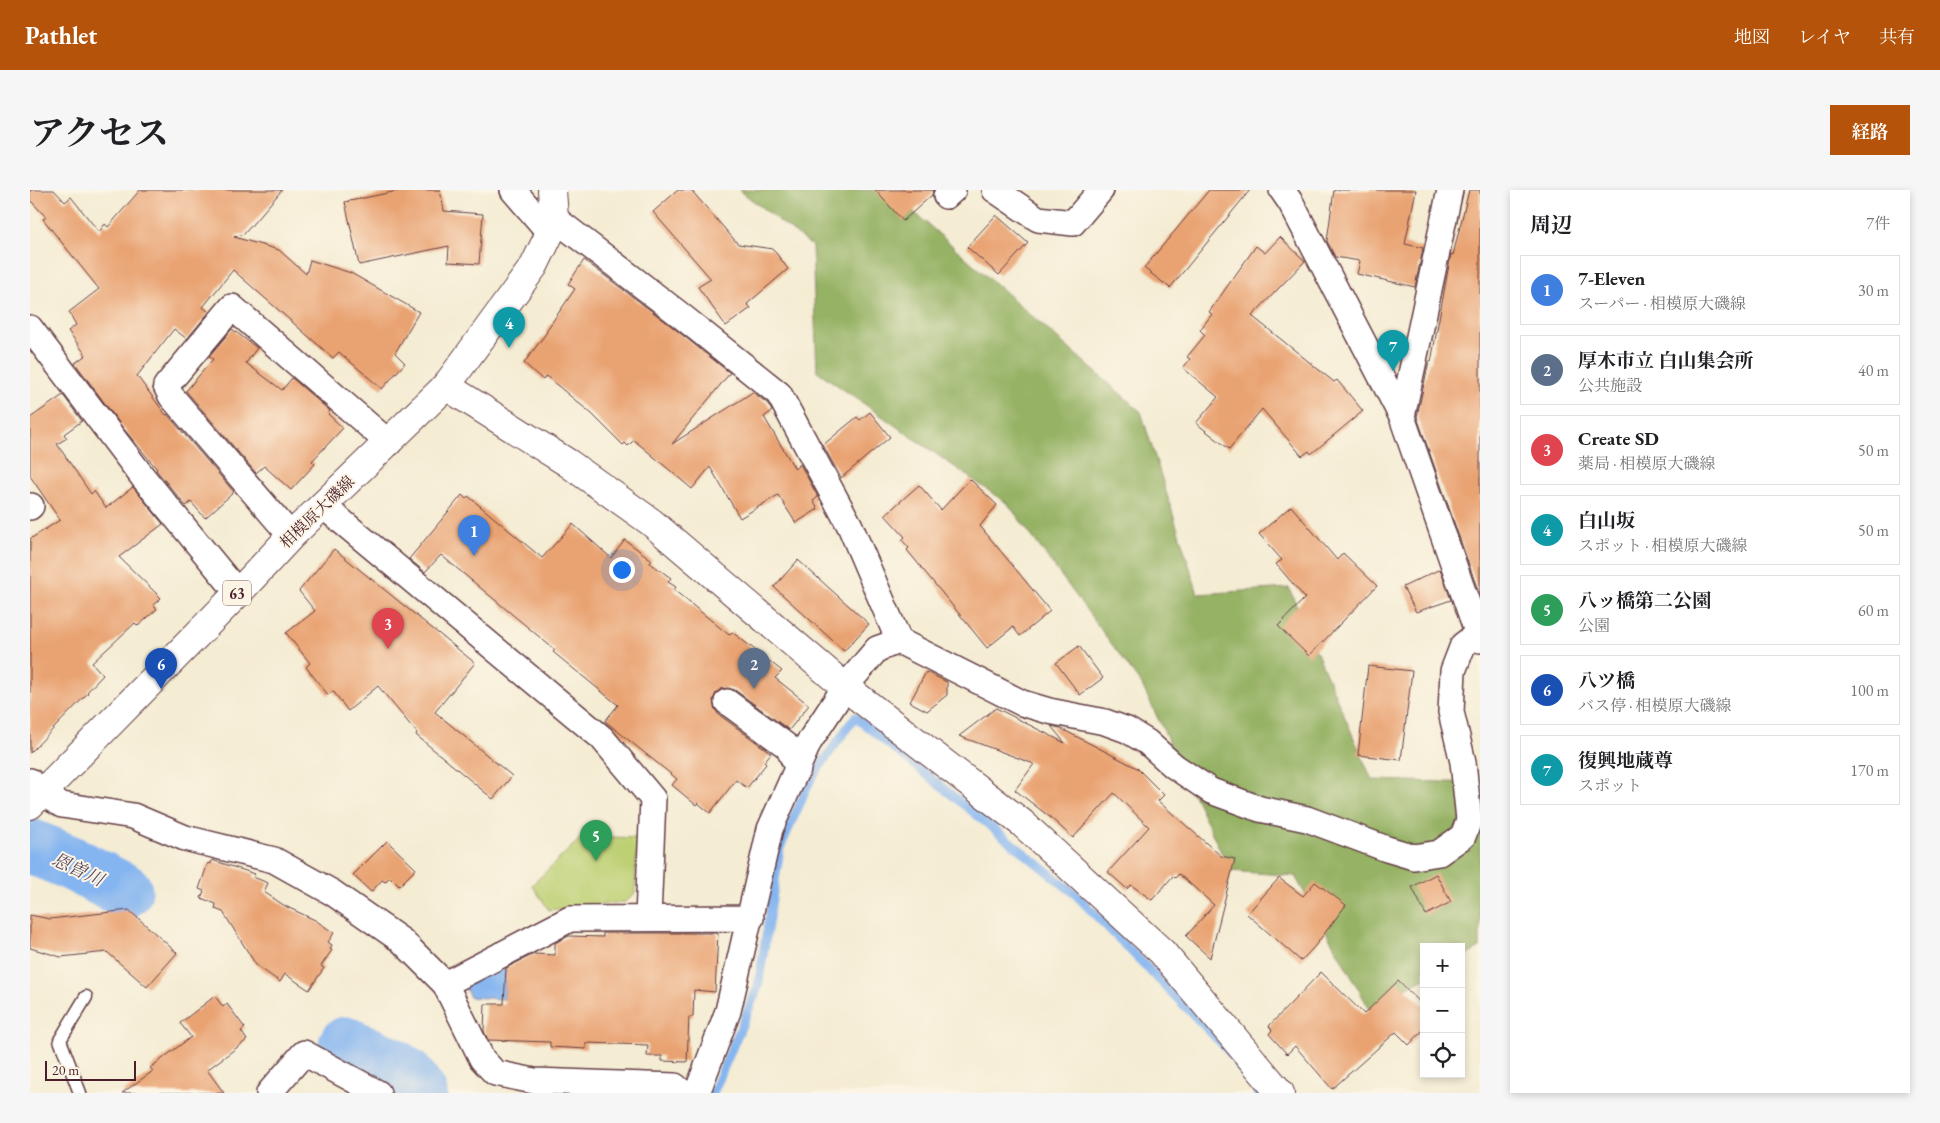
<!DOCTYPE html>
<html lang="ja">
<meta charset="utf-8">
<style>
:root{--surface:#fff;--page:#f6f6f6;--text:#202124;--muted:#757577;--line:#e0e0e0;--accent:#b45309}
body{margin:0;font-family:"EB Garamond","Noto Serif JP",serif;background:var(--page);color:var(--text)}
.controls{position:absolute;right:15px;bottom:15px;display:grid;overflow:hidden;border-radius:0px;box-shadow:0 2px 8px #0003}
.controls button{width:45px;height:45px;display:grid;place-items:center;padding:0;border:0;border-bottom:1px solid var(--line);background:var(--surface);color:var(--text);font:25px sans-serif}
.scale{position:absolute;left:15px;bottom:12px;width:91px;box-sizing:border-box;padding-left:5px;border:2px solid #4a1f2b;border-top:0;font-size:14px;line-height:18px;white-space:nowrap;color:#4a1f2b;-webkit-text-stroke:4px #fcf5e5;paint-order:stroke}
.you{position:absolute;left:591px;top:379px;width:18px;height:18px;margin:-12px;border:4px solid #fff;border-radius:50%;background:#1a73e8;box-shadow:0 0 0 8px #1a73e833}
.badge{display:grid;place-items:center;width:32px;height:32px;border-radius:50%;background:var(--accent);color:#fff;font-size:16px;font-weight:700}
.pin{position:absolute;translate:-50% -41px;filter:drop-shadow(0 1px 2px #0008)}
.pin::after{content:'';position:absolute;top:26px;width:18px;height:15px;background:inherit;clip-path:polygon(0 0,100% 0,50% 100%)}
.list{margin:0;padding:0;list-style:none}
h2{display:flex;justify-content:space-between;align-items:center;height:65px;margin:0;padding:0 20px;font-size:21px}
h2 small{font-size:16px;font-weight:400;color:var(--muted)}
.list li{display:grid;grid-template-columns:32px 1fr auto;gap:15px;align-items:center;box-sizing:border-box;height:70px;margin:0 10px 10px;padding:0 10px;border:1px solid var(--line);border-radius:0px}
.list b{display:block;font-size:19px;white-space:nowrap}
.list p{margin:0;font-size:16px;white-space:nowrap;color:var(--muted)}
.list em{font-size:16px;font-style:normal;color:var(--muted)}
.icon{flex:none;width:28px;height:28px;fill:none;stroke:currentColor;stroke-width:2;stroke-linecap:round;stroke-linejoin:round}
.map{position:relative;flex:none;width:1450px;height:903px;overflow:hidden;border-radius:0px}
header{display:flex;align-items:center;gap:30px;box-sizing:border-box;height:70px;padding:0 25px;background:var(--accent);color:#fff}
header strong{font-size:24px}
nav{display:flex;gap:28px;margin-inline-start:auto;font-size:18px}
.intro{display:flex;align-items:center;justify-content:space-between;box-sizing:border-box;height:120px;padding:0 30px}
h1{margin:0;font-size:35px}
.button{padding:12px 22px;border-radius:0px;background:var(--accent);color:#fff;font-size:18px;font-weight:700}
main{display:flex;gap:30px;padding:0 30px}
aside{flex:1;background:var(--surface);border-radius:0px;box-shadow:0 2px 8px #0003}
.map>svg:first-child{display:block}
.green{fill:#bdd073;stroke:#84784f}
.forest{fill:#96b265;stroke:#706848}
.water{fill:#85b5f0;stroke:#686a8e}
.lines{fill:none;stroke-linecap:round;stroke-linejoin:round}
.stream{stroke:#85b5f0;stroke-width:9}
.river{stroke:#85b5f0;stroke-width:55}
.building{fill:#e9a372}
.lane-casing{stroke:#643e44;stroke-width:15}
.street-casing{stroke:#643e44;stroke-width:28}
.secondary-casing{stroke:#643e44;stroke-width:30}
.primary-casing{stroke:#643e44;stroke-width:30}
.lane{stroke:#fff;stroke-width:12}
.street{stroke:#fff;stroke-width:25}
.secondary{stroke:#fff;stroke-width:28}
.primary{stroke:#fff;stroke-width:28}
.labels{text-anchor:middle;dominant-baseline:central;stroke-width:4;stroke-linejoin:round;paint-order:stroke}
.shield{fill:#fcf5e5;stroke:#7f5f63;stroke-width:1}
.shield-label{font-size:15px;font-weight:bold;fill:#4a1f2b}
.street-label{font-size:16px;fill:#4a1f2b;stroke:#fcf5e5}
.water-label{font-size:18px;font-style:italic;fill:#5c4c66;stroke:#fcf5e5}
</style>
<header>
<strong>Pathlet</strong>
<nav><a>地図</a><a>レイヤ</a><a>共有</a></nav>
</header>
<div class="intro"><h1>アクセス</h1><a class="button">経路</a></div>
<main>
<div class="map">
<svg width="1450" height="903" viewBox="0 0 1450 903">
<rect width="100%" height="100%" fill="#fcf5e5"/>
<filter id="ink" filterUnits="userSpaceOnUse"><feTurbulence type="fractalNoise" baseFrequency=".02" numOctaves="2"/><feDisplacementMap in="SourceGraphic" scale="10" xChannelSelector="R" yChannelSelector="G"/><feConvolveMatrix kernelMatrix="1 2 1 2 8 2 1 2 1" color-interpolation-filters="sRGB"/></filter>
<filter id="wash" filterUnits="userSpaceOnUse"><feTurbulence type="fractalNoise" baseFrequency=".0096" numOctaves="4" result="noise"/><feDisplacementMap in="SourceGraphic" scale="20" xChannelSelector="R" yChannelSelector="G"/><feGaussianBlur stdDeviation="1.12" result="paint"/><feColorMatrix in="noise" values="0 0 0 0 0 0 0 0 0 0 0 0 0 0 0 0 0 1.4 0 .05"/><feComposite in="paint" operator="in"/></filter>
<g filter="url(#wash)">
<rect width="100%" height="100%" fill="#f4ecd3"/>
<path class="green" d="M 553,646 L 607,648 L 605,704 L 595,712 L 519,720 L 502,695 Z"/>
<path class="forest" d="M 709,0 L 859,0 L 1111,222 L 1168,404 L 1259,398 L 1342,590 L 1450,593 L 1450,758 L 1431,768 L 1431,757 L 1394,757 L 1394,788 L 1339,818 L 1265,686 L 1200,681 L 1112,495 L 978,314 L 787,181 L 782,56 Z"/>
<path class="water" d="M 476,770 L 474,809 L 440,807 L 433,793 Z"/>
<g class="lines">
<path class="stream" d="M 683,903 L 728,797 L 750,658 L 781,589 L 825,527 L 1045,704 L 1197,859 L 1228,903"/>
<path class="river" d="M 0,656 L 41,673 L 95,701
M 316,854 L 361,874 L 377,885 L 390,903"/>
</g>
<g id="blocks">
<path class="building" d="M 0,0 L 24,0 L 35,12 L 41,7 L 69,42 L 75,34 L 78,37 L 110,0 L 252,0 L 214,44 L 204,47 L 249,60 L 276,84 L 280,70 L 321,83 L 389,122 L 365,163 L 375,173 L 352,199 L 309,162 L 303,168 L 203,80 L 173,117 L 179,122 L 157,149 L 144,139 L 107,186 L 136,225 L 137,224 L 204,302 L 175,328 L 161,312 L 156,316 L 126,280 L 127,279 L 93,238 L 45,173 L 56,165 L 38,141 L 46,135 L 39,122 L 69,99 L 13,29 L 16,27 L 0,10 Z
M 372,0 L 410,0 L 414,21 L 453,24 L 449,74 L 418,72 L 419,56 L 329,75 L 315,12 Z
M 648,0 L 661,0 L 708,54 L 743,59 L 758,79 L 717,114 L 721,118 L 696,136 L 668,97 L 681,89 L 623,22 Z
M 845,0 L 903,0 L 902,5 L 873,31 Z
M 1179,0 L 1220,0 L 1140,98 L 1114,78 Z
M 1304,0 L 1386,0 L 1375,54 L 1393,58 L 1385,97 L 1327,84 L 1330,71 L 1305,67 L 1297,51 Z
M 1439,0 L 1450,0 L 1450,406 L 1387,227 L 1399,171 L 1401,172 L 1421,64 L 1423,65 Z
M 966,25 L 998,53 L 969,85 L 937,57 Z
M 1250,47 L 1275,71 L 1222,126 L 1304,192 L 1307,190 L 1333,221 L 1281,264 L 1279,261 L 1272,266 L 1232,219 L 1199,259 L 1166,233 L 1188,207 L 1153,178 L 1160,169 L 1157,167 L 1175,145 L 1170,140 L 1182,124 L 1179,122 L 1226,56 L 1235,63 Z
M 554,70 L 640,135 L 700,183 L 642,254 L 723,202 L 738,214 L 742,221 L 734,227 L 765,279 L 770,274 L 788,307 L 783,311 L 788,319 L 766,333 L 748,305 L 710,328 L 680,277 L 662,299 L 604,250 L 598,256 L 595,253 L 593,255 L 562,224 L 516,186 L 513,190 L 494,173 L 517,142 L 516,141 L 545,99 L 538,94 Z
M 202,139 L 227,158 L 216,173 L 252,200 L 262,188 L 300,221 L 298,224 L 313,238 L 282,271 L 285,274 L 261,300 L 234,276 L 226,283 L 156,201 L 183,169 L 179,166 Z
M 33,205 L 52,231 L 34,244 L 37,248 L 27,254 L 61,304 L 64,301 L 76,318 L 103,297 L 133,334 L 89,367 L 131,408 L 123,415 L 127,419 L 108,436 L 105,433 L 62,473 L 73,485 L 57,502 L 58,503 L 0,563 L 0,349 L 30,330 L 0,286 L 0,228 Z
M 840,222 L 860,247 L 811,288 L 793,255 L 827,227 L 830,230 Z
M 940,289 L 967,315 L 950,336 L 1020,421 L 990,446 L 983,437 L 957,458 L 877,360 L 879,358 L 872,350 L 875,347 L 855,325 L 889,295 L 911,320 Z
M 432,305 L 436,309 L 438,306 L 512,368 L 543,334 L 581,368 L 595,350 L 622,370 L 620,373 L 641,388 L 638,392 L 646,397 L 644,400 L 699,445 L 702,442 L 752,481 L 745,488 L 779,515 L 759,540 L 705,500 L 698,498 L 691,499 L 686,503 L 683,510 L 684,517 L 688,524 L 741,563 L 734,572 L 736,574 L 717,598 L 706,590 L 680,623 L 668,613 L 666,615 L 642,595 L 647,589 L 575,531 L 588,515 L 523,462 L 525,460 L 411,365 L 395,382 L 379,369 Z
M 1261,316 L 1307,370 L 1313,363 L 1347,396 L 1279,466 L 1248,436 L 1275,408 L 1246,374 L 1252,370 L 1229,344 Z
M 304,359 L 445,473 L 405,522 L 482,586 L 463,609 L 386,545 L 387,543 L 348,496 L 318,521 L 303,501 L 298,505 L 276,477 L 280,473 L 256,443 L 285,421 L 269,401 Z
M 768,370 L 839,434 L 814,461 L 744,397 Z
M 1410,379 L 1421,410 L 1386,422 L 1373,397 Z
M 1049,456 L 1073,488 L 1050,505 L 1026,473 Z
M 1338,476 L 1382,481 L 1371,570 L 1328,565 Z
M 896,482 L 917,492 L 917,505 L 897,521 L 880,512 Z
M 966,518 L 1035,553 L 1021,536 L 1030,538 L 1107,578 L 1134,605 L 1128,611 L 1191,666 L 1205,669 L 1180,768 L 1156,746 L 1184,715 L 1149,684 L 1145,688 L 1143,686 L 1122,710 L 1101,695 L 1097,699 L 1078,682 L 1119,637 L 1084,603 L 1043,648 L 1021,628 L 985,600 L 1004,574 L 929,546 Z
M 357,651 L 386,679 L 369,696 L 360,687 L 355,692 L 352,690 L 341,702 L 323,685 Z
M 182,670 L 225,684 L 223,687 L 238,693 L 234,702 L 255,716 L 285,730 L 304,743 L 298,752 L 302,755 L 300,759 L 302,760 L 291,776 L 294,778 L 279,800 L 255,784 L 250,792 L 226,775 L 193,722 L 185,719 L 186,714 L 171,708 L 174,701 L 169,699 L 178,673 L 181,674 Z
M 1406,684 L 1421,712 L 1396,725 L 1382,697 Z
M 1249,688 L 1273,706 L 1285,692 L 1316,715 L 1285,756 L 1271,771 L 1217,724 Z
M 99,720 L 147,763 L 117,797 L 77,762 L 31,767 L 0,758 L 0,725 L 20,729 Z
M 573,743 L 688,743 L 685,802 L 664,800 L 663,827 L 659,827 L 657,872 L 632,871 L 632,866 L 617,866 L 618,855 L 556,853 L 556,859 L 520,857 L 520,852 L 458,850 L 454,841 L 455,814 L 474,814 L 476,778 L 504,764 L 525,765 L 525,753 L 539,746 L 573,747 Z
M 1291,782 L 1334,824 L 1368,791 L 1394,816 L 1394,839 L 1379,855 L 1366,842 L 1302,899 L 1265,856 L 1257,864 L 1239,844 L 1242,840 L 1239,836 Z
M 185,806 L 193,817 L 197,814 L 215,838 L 211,841 L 217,850 L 177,880 L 194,903 L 92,903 L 123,881 L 120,878 L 161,847 L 150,833 Z"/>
</g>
</g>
<g filter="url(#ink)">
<use href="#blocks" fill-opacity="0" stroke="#643e44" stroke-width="1"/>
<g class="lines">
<defs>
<path id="lane" d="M 50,903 L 30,850 L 56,807"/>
<path id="street" d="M 483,0 L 520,43
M 965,0 L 1008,29 L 1043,33 L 1071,0
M 1252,0 L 1261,13 L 1372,227 L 1450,450
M 916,6 L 923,0
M 524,28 L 649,124 L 749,204 L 820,336 L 869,451
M 0,138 L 112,286 L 208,403
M 1372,227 L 1420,0
M 292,315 L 572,548 L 623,609 L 618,727
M 0,317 L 1,316
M 261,346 L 141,206 L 136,196 L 202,117 L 359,253
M 697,512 L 758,557 L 768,579
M 0,591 L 12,603 L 32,615 L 103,626 L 155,648 L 244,670 L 303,703 L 372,751 L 415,794 L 452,869 L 465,883 L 504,891 L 645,896 L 653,903
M 415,794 L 540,729 L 721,728
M 239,903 L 274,863 L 348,903
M 667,903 L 698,821 L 740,639 L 779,552 L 815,497 L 847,459 L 869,451 L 992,513 L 1019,521 L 1075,532 L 1097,540 L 1117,552 L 1144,576 L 1181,601 L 1230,619 L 1277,629 L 1357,659 L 1384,667 L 1409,663 L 1433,646 L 1439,630 L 1433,572 L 1421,522 L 1423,481 L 1433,455 L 1447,444 L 1450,439"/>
<path id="secondary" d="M 416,196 L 538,273 L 621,332 L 815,497 L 992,633 L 1132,762 L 1250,903"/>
<path id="primary" d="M 0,615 L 208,403 L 261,346 L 416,196 L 504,76 L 520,43 L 524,28 L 522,0"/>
</defs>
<use href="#lane" class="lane-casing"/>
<use href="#street" class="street-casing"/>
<use href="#secondary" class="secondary-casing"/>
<use href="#primary" class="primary-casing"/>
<use href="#lane" class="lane"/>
<use href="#street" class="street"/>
<use href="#secondary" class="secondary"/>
<use href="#primary" class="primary"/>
</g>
</g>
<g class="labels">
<rect class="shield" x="193" y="390.5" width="28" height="25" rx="4"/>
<g class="shield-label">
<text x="207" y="403">63</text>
</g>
<g class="street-label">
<text transform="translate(287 322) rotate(-44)">相模原大磯線</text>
</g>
<g class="water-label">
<text transform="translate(48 679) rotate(25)">恩曽川</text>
</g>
</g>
</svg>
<div class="controls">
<button>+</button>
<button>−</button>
<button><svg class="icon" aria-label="locate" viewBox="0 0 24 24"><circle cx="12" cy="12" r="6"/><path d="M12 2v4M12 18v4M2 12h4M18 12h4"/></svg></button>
</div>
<div class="scale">20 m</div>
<div class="you"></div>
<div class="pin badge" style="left:444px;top:366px;background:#3f7fe0">1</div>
<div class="pin badge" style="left:724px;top:499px;background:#5c6f8a">2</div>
<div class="pin badge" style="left:358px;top:459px;background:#e0444e">3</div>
<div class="pin badge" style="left:479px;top:158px;background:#0f9aa8">4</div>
<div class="pin badge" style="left:566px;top:671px;background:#2e9e5b">5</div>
<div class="pin badge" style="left:131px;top:499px;background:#1a4fb4">6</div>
<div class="pin badge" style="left:1363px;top:181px;background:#0f9aa8">7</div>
</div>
<aside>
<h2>周辺<small>7件</small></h2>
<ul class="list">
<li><span class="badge" style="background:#3f7fe0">1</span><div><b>7-Eleven</b><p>スーパー · 相模原大磯線</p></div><em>30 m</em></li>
<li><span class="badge" style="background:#5c6f8a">2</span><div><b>厚木市立 白山集会所</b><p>公共施設</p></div><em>40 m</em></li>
<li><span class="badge" style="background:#e0444e">3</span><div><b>Create SD</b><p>薬局 · 相模原大磯線</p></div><em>50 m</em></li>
<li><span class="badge" style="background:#0f9aa8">4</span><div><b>白山坂</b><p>スポット · 相模原大磯線</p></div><em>50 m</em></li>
<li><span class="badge" style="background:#2e9e5b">5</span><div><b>八ッ橋第二公園</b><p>公園</p></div><em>60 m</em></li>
<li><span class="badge" style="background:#1a4fb4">6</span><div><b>八ツ橋</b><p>バス停 · 相模原大磯線</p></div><em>100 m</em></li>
<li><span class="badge" style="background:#0f9aa8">7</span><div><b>復興地蔵尊</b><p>スポット</p></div><em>170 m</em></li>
</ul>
</aside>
</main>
